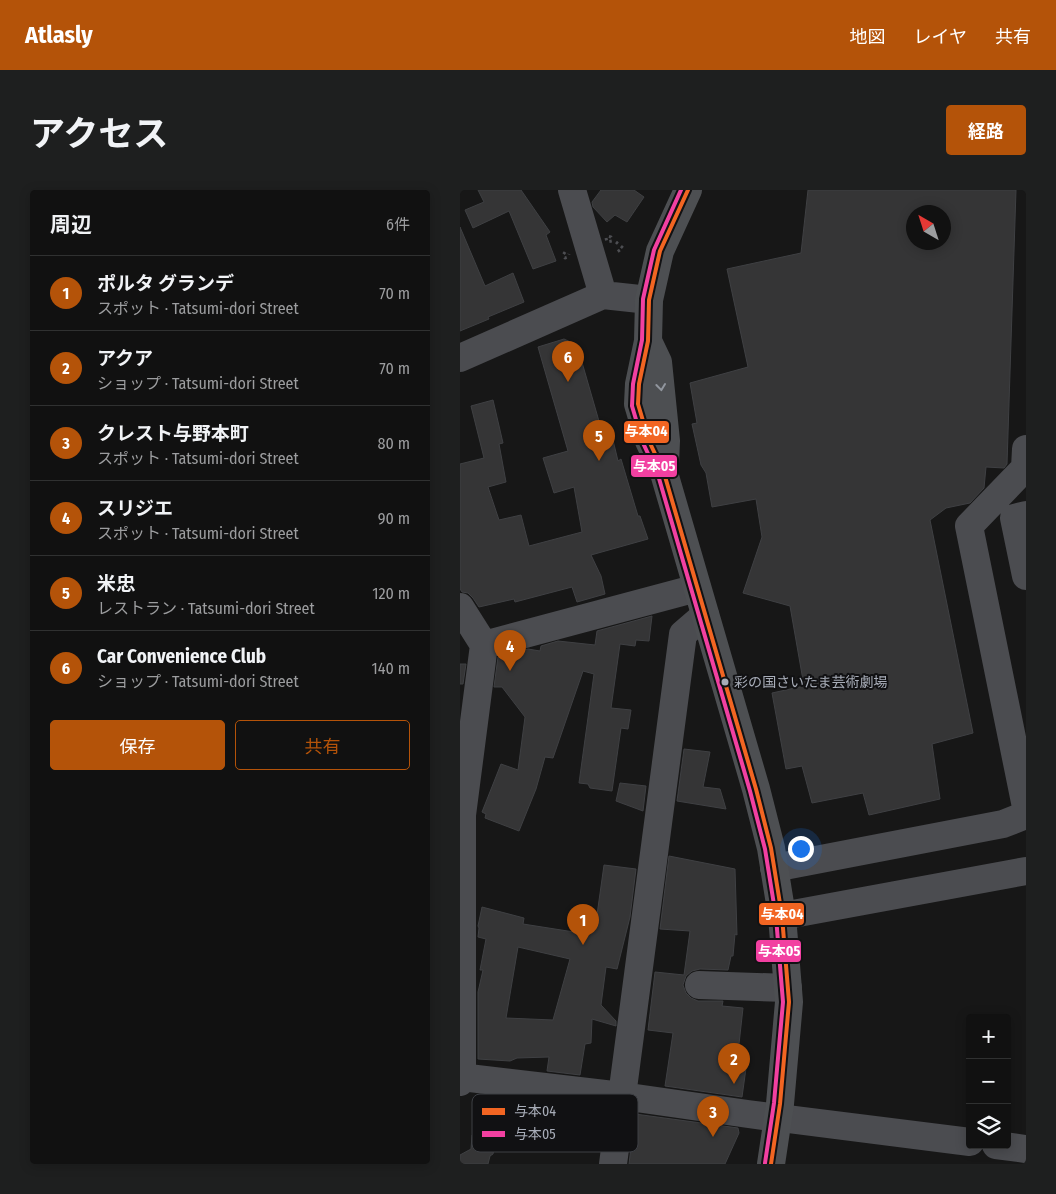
<!DOCTYPE html>
<html lang="ja">
<meta charset="utf-8">
<style>
:root{--surface:#111;--page:#1e1f1f;--text:#f1f3f6;--muted:#9c9d9f;--line:#303131;--accent:#b45309}
body{margin:0;font-family:"Fira Sans Condensed","Noto Sans JP",sans-serif;background:var(--page);color:var(--text)}
.controls{position:absolute;right:15px;bottom:15px;display:grid;overflow:hidden;border-radius:5px;box-shadow:0 2px 12px #0003}
.controls button{width:45px;height:45px;display:grid;place-items:center;padding:0;border:0;border-bottom:1px solid var(--line);background:var(--surface);color:var(--text);font:25px sans-serif}
.compass{position:absolute;left:446px;top:15px;width:45px;height:45px;border-radius:50%;background:var(--surface);box-shadow:0 2px 12px #0003;rotate:321deg}
.you{position:absolute;left:340px;top:658px;width:18px;height:18px;margin:-12px;border:4px solid #fff;border-radius:50%;background:#1a73e8;box-shadow:0 0 0 8px #1a73e833}
.badge{display:grid;place-items:center;width:32px;height:32px;border-radius:50%;background:var(--accent);color:#fff;font-size:16px;font-weight:700}
.pin{position:absolute;translate:-50% -41px;filter:drop-shadow(0 1px 2px #0008)}
.pin::after{content:'';position:absolute;top:26px;width:18px;height:15px;background:inherit;clip-path:polygon(0 0,100% 0,50% 100%)}
.list{margin:0;padding:0;list-style:none}
h2{display:flex;justify-content:space-between;align-items:center;height:65px;margin:0;padding:0 20px;font-size:21px}
h2 small{font-size:16px;font-weight:400;color:var(--muted)}
.list li{display:grid;grid-template-columns:32px 1fr auto;gap:15px;align-items:center;box-sizing:border-box;height:75px;padding:0 20px;border-top:1px solid var(--line)}
.list b{display:block;font-size:19px;white-space:nowrap}
.list p{margin:0;font-size:16px;white-space:nowrap;color:var(--muted)}
.list em{font-size:16px;font-style:normal;color:var(--muted)}
.actions{display:flex;gap:10px;padding:15px 20px}
.actions a{flex:1;padding:11px 0;border:1px solid var(--accent);border-radius:5px;text-align:center;font-size:18px;color:var(--accent)}
.actions .main{background:var(--accent);color:#fff}
.icon{flex:none;width:28px;height:28px;fill:none;stroke:currentColor;stroke-width:2;stroke-linecap:round;stroke-linejoin:round}
.map{position:relative;flex:none;width:566px;height:974px;overflow:hidden;border-radius:5px}
header{display:flex;align-items:center;gap:30px;box-sizing:border-box;height:70px;padding:0 25px;background:var(--accent);color:#fff}
header strong{font-size:24px}
nav{display:flex;gap:28px;margin-inline-start:auto;font-size:18px}
.intro{display:flex;align-items:center;justify-content:space-between;box-sizing:border-box;height:120px;padding:0 30px}
h1{margin:0;font-size:35px}
.button{padding:12px 22px;border-radius:5px;background:var(--accent);color:#fff;font-size:18px;font-weight:700}
main{display:flex;gap:30px;padding:0 30px}
aside{flex:1;background:var(--surface);border-radius:5px;box-shadow:0 2px 12px #0003}
.map>svg:first-child{display:block}
.building{fill:#353536;stroke:#3f4043;fill-rule:evenodd}
.lines{fill:none;stroke-linecap:round;stroke-linejoin:round}
.path{stroke:#4d4e52;stroke-width:3;stroke-dasharray:2.5 4;stroke-linecap:butt}
.minor{stroke:#4b4c50;stroke-width:28}
.major{stroke:#4d4f52;stroke-width:28}
.path-bridge{stroke:#4d4e52;stroke-width:3;stroke-dasharray:2.5 4;stroke-linecap:butt}
.bus-1-casing{stroke:#111113;stroke-width:8}
.bus-2-casing{stroke:#111113;stroke-width:8}
.bus-1{stroke:#f26522;stroke-width:4}
.bus-2{stroke:#f240a1;stroke-width:4}
.oneway{stroke:#91969e}
.bus-dot{fill:#a8adb8;stroke:#111113;stroke-width:2}
.labels{text-anchor:middle;dominant-baseline:central;stroke-width:4;stroke-linejoin:round;paint-order:stroke}
.bus-label{font-size:14px;fill:#a8adb8;stroke:#111113;text-anchor:start}
.key{fill:#111113;stroke:#3e4045;stroke-width:1}
.key-label{font-size:14px;fill:#a8adb8}
.line-badge{stroke:#111113;stroke-width:2}
.badge-label{font-size:14px;text-anchor:middle;font-weight:bold;fill:#fff}
</style>
<header>
<strong>Atlasly</strong>
<nav><a>地図</a><a>レイヤ</a><a>共有</a></nav>
</header>
<div class="intro"><h1>アクセス</h1><a class="button">経路</a></div>
<main>
<aside>
<h2>周辺<small>6件</small></h2>
<ul class="list">
<li><span class="badge">1</span><div><b>ポルタ グランデ</b><p>スポット · Tatsumi-dori Street</p></div><em>70 m</em></li>
<li><span class="badge">2</span><div><b>アクア</b><p>ショップ · Tatsumi-dori Street</p></div><em>70 m</em></li>
<li><span class="badge">3</span><div><b>クレスト与野本町</b><p>スポット · Tatsumi-dori Street</p></div><em>80 m</em></li>
<li><span class="badge">4</span><div><b>スリジエ</b><p>スポット · Tatsumi-dori Street</p></div><em>90 m</em></li>
<li><span class="badge">5</span><div><b>米忠</b><p>レストラン · Tatsumi-dori Street</p></div><em>120 m</em></li>
<li><span class="badge">6</span><div><b>Car Convenience Club</b><p>ショップ · Tatsumi-dori Street</p></div><em>140 m</em></li>
</ul>
<div class="actions"><a class="main">保存</a><a>共有</a></div>
</aside>
<div class="map">
<svg width="566" height="974" viewBox="0 0 566 974">
<rect width="100%" height="100%" fill="#171717"/>
<path class="building" d="M 18,0 L 61,0 L 90,42 L 86,45 L 96,71 L 73,79 L 49,21 L 13,38 L 5,20 L 24,12 Z
M 141,0 L 174,0 L 184,7 L 167,32 L 155,25 L 147,32 L 133,17 L 132,12 Z
M 348,0 L 556,0 L 547,274 L 544,278 L 526,277 L 524,298 L 510,313 L 486,318 L 470,330 L 513,543 L 472,554 L 480,609 L 409,625 L 403,603 L 352,613 L 342,576 L 326,579 L 312,503 L 344,496 L 330,416 L 283,403 L 302,347 L 296,309 L 252,317 L 246,283 L 241,275 L 232,234 L 237,233 L 230,193 L 288,177 L 267,79 L 341,63 ZM 454,22 L 484,22 L 484,52 L 454,52 Z
M 0,37 L 25,96 L 53,83 L 64,112 L 28,127 L 29,129 L 0,141 Z
M 104,149 L 117,155 L 145,252 L 153,250 L 158,271 L 161,269 L 178,326 L 180,326 L 188,349 L 131,365 L 141,386 L 145,404 L 117,412 L 112,397 L 55,412 L 54,409 L 19,417 L 13,408 L 8,403 L 2,402 L 0,399 L 0,274 L 24,268 L 11,216 L 33,210 L 43,253 L 39,254 L 46,292 L 28,297 L 39,330 L 61,325 L 69,356 L 122,342 L 114,297 L 94,303 L 83,268 L 108,261 L 78,157 Z
M 192,426 L 189,451 L 176,450 L 175,456 L 160,454 L 151,518 L 171,520 L 168,539 L 161,538 L 152,601 L 130,598 L 128,594 L 119,593 L 134,484 L 123,481 L 93,568 L 85,567 L 76,599 L 59,641 L 25,628 L 26,624 L 22,622 L 41,574 L 58,580 L 65,527 L 42,497 L 34,497 L 38,467 L 68,459 L 80,461 L 81,456 L 98,451 L 135,455 L 137,441 Z
M 0,474 L 6,474 L 3,494 L 0,494 Z
M 224,559 L 250,562 L 243,597 L 260,599 L 266,619 L 217,611 Z
M 160,593 L 186,596 L 183,621 L 156,611 Z
M 209,666 L 275,679 L 277,745 L 275,744 L 273,766 L 271,766 L 268,780 L 240,779 L 232,781 L 226,786 L 223,795 L 226,803 L 231,808 L 238,811 L 263,811 L 262,816 L 283,818 L 278,863 L 288,864 L 282,907 L 205,896 L 213,843 L 188,840 L 195,782 L 224,785 L 230,741 L 200,739 Z
M 144,675 L 176,679 L 170,727 L 157,779 L 146,777 L 141,815 L 156,831 L 156,836 L 132,829 L 131,853 L 125,854 L 120,885 L 87,881 L 89,867 L 57,868 L 50,871 L 18,869 L 18,802 L 23,780 L 20,780 L 26,749 L 18,747 L 19,738 L 18,736 L 22,717 L 64,728 L 63,734 L 114,742 L 118,726 L 135,739 ZM 58,757 L 110,769 L 93,830 L 46,828 Z
M 175,924 L 278,938 L 279,943 L 265,974 L 169,974 Z
M 12,945 L 36,949 L 33,964 L 30,966 L 28,974 L 0,974 L 0,965 L 11,959 Z"/>
<g class="lines">
<path class="path" d="M 156,52 L 163,58 L 157,62"/>
<path class="minor" d="M 112,0 L 143,105
M 0,168 L 143,105 L 189,110
M 566,259 L 565,278 L 509,336 L 566,617
M 566,325 L 554,328 L 566,386
M 0,417 L 24,455 L 2,625 L 2,889 L 0,892
M 24,455 L 237,398
M 314,678 L 543,634 L 566,625
M 322,726 L 566,681
M 239,795 L 328,798
M 0,887 L 162,906 L 288,924 L 510,952
M 536,955 L 566,959
M 153,974 L 223,444 L 245,425"/>
<path class="major" d="M 228,0 L 200,61 L 189,110 L 188,151 L 179,194 L 178,214 L 189,251 L 204,283 L 296,599 L 311,658 L 322,726 L 329,812 L 320,914 L 311,974
M 188,151 L 198,172 L 206,251 L 205,274"/>
<path class="path-bridge" d="M 146,48 L 147,52 L 152,51 L 151,47 L 147,46
M 105,62 L 103,65 L 105,68 L 108,67 L 109,64"/>
<defs>
<path id="bus-1" d="M 228,0 L 200,61 L 189,110 L 188,151 L 179,194 L 178,214 L 189,251 L 204,283 L 296,599 L 311,658 L 322,726 L 329,812 L 320,914 L 311,974"/>
<path id="bus-2" d="M 221,0 L 194,60 L 183,109 L 182,150 L 173,194 L 172,216 L 183,253 L 198,285 L 290,601 L 305,659 L 316,727 L 323,812 L 314,913 L 305,973"/>
</defs>
<use href="#bus-1" class="bus-1-casing"/>
<use href="#bus-2" class="bus-2-casing"/>
<use href="#bus-1" class="bus-1"/>
<use href="#bus-2" class="bus-2"/>
</g>
<defs><path id="oneway-chevron" d="M-2-3.5L2.5 0L-2 3.5" fill="none" stroke-width="1.6" stroke-linecap="round" stroke-linejoin="round" transform="scale(1.25)"/></defs>
<use class="oneway" href="#oneway-chevron" transform="translate(201 197) rotate(83)"/>
<circle class="bus-dot" cx="265" cy="492" r="4.5"/>
<g class="labels">
<g class="bus-label">
<text x="274" y="492">彩の国さいたま芸術劇場</text>
</g>
</g>
<rect x="12" y="904" width="166" height="58" rx="8" class="key"/>
<rect x="22" y="918" width="23" height="7" fill="#f26522"/>
<rect x="22" y="941" width="23" height="6" fill="#f240a1"/>
<g class="key-label">
<text x="54" y="926">与本04</text>
<text x="54" y="949">与本05</text>
</g>
<g class="line-badge">
<rect x="163" y="230" width="47" height="24" rx="5" fill="#f26522"/>
<rect x="170" y="264" width="48" height="24" rx="5" fill="#f240a1"/>
<rect x="298" y="712" width="47" height="24" rx="5" fill="#f26522"/>
<rect x="295" y="749" width="47" height="24" rx="5" fill="#f240a1"/>
</g>
<g class="badge-label">
<text x="186" y="246">与本04</text>
<text x="194" y="281">与本05</text>
<text x="322" y="729">与本04</text>
<text x="319" y="766">与本05</text>
</g>
</svg>
<div class="controls">
<button>+</button>
<button>−</button>
<button><svg class="icon" aria-label="layers" viewBox="0 0 24 24"><path d="M12 4l9 5-9 5-9-5zM3 14l9 5 9-5"/></svg></button>
</div>
<svg class="compass" viewBox="-18 -18 36 36"><path d="M0-13l5 13h-10z" fill="#e53935"/><path d="M0 13l5-13h-10z" fill="#9c9d9f"/></svg>
<div class="you"></div>
<div class="pin badge" style="left:123px;top:755px">1</div>
<div class="pin badge" style="left:274px;top:894px">2</div>
<div class="pin badge" style="left:253px;top:947px">3</div>
<div class="pin badge" style="left:50px;top:481px">4</div>
<div class="pin badge" style="left:139px;top:271px">5</div>
<div class="pin badge" style="left:108px;top:192px">6</div>
</div>
</main>
